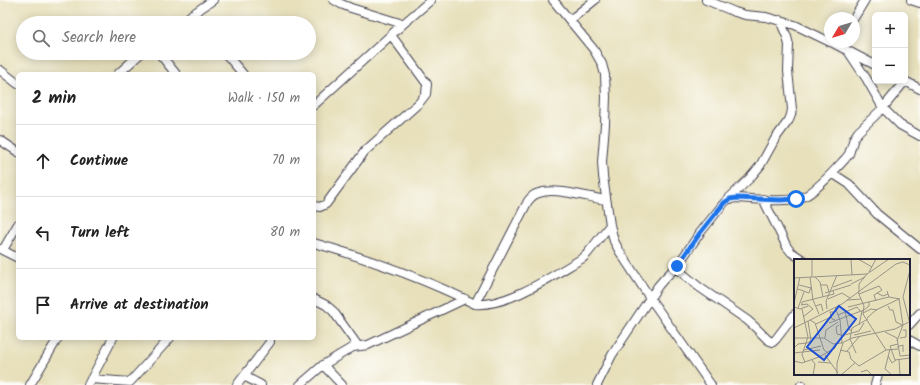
<!DOCTYPE html>
<meta charset="utf-8">
<style>
:root{--surface:#fff;--page:#f2f2f2;--text:#222;--muted:#767676;--line:#e0e0e0}
body{margin:0;font-family:Kalam,sans-serif;background:var(--page);color:var(--text)}
.controls{position:absolute;right:12px;top:12px;display:grid;overflow:hidden;border-radius:6px;box-shadow:0 2px 10px #0003}
.controls button{width:36px;height:36px;display:grid;place-items:center;padding:0;border:0;border-bottom:1px solid var(--line);background:var(--surface);color:var(--text);font:20px sans-serif}
.compass{position:absolute;left:824px;top:12px;width:36px;height:36px;border-radius:50%;background:var(--surface);box-shadow:0 2px 10px #0003;rotate:232deg}
.stop{position:absolute;width:12px;height:12px;margin:-9px;border:3px solid #1a73e8;border-radius:50%;background:#fff}
.stop.end{background:#1a73e8;border-color:#fff;box-shadow:0 1px 4px #0008}
.list{margin:0;padding:0;list-style:none}
h2{display:flex;justify-content:space-between;align-items:center;height:52px;margin:0;padding:0 16px;font-size:17px}
h2 small{font-size:13px;font-weight:400;color:var(--muted)}
.list li{display:grid;grid-template-columns:26px 1fr auto;gap:12px;align-items:center;box-sizing:border-box;height:72px;padding:0 16px;border-top:1px solid var(--line)}
.list b{display:block;font-size:15px;white-space:nowrap}
.list em{font-size:13px;font-style:normal;color:var(--muted)}
.icon{flex:none;width:22px;height:22px;fill:none;stroke:currentColor;stroke-width:2;stroke-linecap:round;stroke-linejoin:round}
.map{position:relative;flex:none;width:920px;height:385px;overflow:hidden}
.search{position:absolute;background:var(--surface);box-shadow:0 2px 10px #0003;left:16px;top:16px;width:300px;height:44px;display:flex;align-items:center;gap:10px;box-sizing:border-box;padding:0 14px;border-radius:22px;color:var(--muted);font-size:15px}
.panel{position:absolute;background:var(--surface);box-shadow:0 2px 10px #0003;left:16px;top:72px;width:300px;height:268px;border-radius:6px}
.map>svg:first-child{display:block}
.lines{fill:none;stroke-linecap:round;stroke-linejoin:round}
.minor-casing{stroke:#403e4e;stroke-width:10}
.minor{stroke:#fff;stroke-width:8}
.route{stroke:#1a73e8;stroke-width:5}
.inset-road{fill:none;stroke:#989488;stroke-width:1}
.view{fill:#1d4ed8;fill-opacity:0.15;stroke:#1d4ed8;stroke-width:2}
.inset-edge{fill:none;stroke:#22223b;stroke-width:2}
</style>
<div class="map">
<svg width="920" height="385" viewBox="0 0 920 385">
<rect width="100%" height="100%" fill="#fdfcf7"/>
<filter id="ink" filterUnits="userSpaceOnUse"><feTurbulence type="fractalNoise" baseFrequency=".025" numOctaves="2"/><feDisplacementMap in="SourceGraphic" scale="8" xChannelSelector="R" yChannelSelector="G"/><feConvolveMatrix kernelMatrix="1 2 1 2 8 2 1 2 1" color-interpolation-filters="sRGB"/></filter>
<filter id="wash" filterUnits="userSpaceOnUse"><feTurbulence type="fractalNoise" baseFrequency=".012" numOctaves="4" result="noise"/><feDisplacementMap in="SourceGraphic" scale="16" xChannelSelector="R" yChannelSelector="G"/><feGaussianBlur stdDeviation="0.9" result="paint"/><feColorMatrix in="noise" values="0 0 0 0 0 0 0 0 0 0 0 0 0 0 0 0 0 1.4 0 .05"/><feComposite in="paint" operator="in"/></filter>
<g filter="url(#wash)">
<rect width="100%" height="100%" fill="#e7e0bb"/>
</g>
<g filter="url(#ink)">
<g class="lines">
<defs>
<path id="minor" d="M 334,0 L 341,4 L 351,8 L 403,24
M 553,0 L 594,50 L 602,64 L 605,75 L 606,97 L 605,124 L 602,162 L 603,176 L 610,225 L 614,241 L 620,252 L 650,298 L 711,385
M 706,0 L 735,12 L 745,15 L 766,17 L 795,25 L 830,42
M 911,0 L 920,3
M 192,14 L 200,23
M 854,18 L 865,0
M 570,20 L 595,0
M 180,23 L 213,0
M 831,42 L 875,65
M 848,51 L 866,78 L 883,108 L 900,125 L 920,136
M 159,53 L 176,74
M 225,53 L 243,74
M 0,70 L 18,84
M 118,74 L 141,53
M 905,81 L 920,89
M 314,105 L 403,24 L 431,0
M 0,140 L 18,152
M 832,173 L 849,184 L 877,214 L 920,249
M 730,199 L 737,198 C 755,199 791,204 807,195 C 821,186 833,172 845,159 L 849,154 L 854,138 L 858,132 L 883,108 L 905,81
M 763,199 L 787,247 L 791,252 L 803,260
M 314,206 L 320,207 L 326,204 L 365,151 L 419,103 L 426,94 L 427,84 L 391,35
M 314,243 C 369,259 423,278 475,304 C 508,307 555,274 583,258 L 587,254 L 610,225
M 0,249 L 18,258
M 3,250 L 18,224
M 676,268 L 699,287 L 747,320 L 755,327 L 767,339 L 770,341 L 773,342 L 776,339 L 795,314
M 314,299 L 326,305 L 333,311 L 358,346
M 475,304 L 528,201 C 531,197 534,194 539,193 C 555,187 588,197 605,200
M 909,325 L 920,313
M 909,340 L 920,346
M 323,365 L 342,385
M 244,376 L 261,385
M 91,379 L 130,382 L 170,338
M 30,385 L 58,338
M 88,385 L 113,338
M 237,385 L 270,342 L 270,338
M 300,385 L 323,365 L 353,347 L 368,345 L 465,299
M 597,385 L 612,355 L 658,286 L 664,279 L 677,266 L 700,233 L 724,203 L 749,179 L 760,166 L 775,139 L 789,120 L 791,115 L 792,109 L 788,71 L 789,45 L 787,37 L 780,20
M 801,385 L 802,385
M 875,385 L 878,374"/>
</defs>
<use href="#minor" class="minor-casing"/>
<use href="#minor" class="minor"/>
</g>
</g>
<g class="lines" filter="url(#ink)">
<path class="route" d="M 677,266 L 700,233 L 724,203 L 730,199 L 737,198 L 780,200 L 796,199"/>
</g>
<g transform="translate(794 259)">
<rect width="116" height="116" fill="#e7e0bb"/>
<path class="inset-road" d="M 18,0 L 18,18M 57,0 L 58,16M 64,0 L 78,8M 116,11 L 109,38 L 116,65M 75,13 L 82,0M 16,18 L 19,41 L 25,55M 21,18 L 26,23 L 29,38M 0,19 L 73,15 L 95,0M 57,25 L 71,18M 5,26 L 17,29M 27,26 L 33,26 L 35,33M 39,28 L 58,21M 4,30 L 15,34 L 17,28M 93,32 L 95,38 L 106,40M 64,33 L 70,47 L 69,55 L 92,91M 65,33 L 65,25 L 73,15M 31,34 L 57,26M 83,34 L 89,37 L 94,35M 65,35 L 85,27 L 88,31 L 80,36 L 82,42M 34,40 L 48,34 L 56,39M 53,41 L 67,40M 0,44 L 6,18M 7,46 L 13,45 L 19,50M 8,46 L 8,43 L 40,35 L 39,32M 22,47 L 27,45 L 29,52M 94,47 L 96,51 L 99,51 L 102,63 L 108,66M 0,48 L 6,50 L 14,47M 41,48 L 46,61 L 48,84M 54,48 L 95,38M 4,49 L 10,33M 8,50 L 14,78 L 8,96 L 11,103M 33,50 L 32,42 L 43,16M 51,52 L 55,71 L 57,71M 41,53 L 36,53 L 38,60 L 41,61M 69,54 L 77,50 L 83,51M 44,56 L 63,48 L 66,52M 9,58 L 19,50M 73,59 L 82,51 L 105,40M 16,61 L 21,64 L 30,91 L 34,94M 35,64 L 70,51 L 75,47 L 75,43M 22,65 L 37,58M 45,66 L 42,68 L 43,75 L 47,76M 65,66 L 68,52M 0,69 L 48,45 L 102,5 L 109,3 L 116,6M 91,73 L 103,79 L 106,97 L 116,96M 60,76 L 77,72M 47,77 L 65,72 L 70,64M 0,79 L 30,79 L 39,85 L 48,84 L 58,79 L 101,70 L 115,63M 31,79 L 32,71 L 44,63M 106,79 L 112,78 L 112,71 L 109,71M 56,80 L 58,69 L 74,60M 56,80 L 62,94M 103,82 L 109,66 L 105,40M 11,85 L 17,82 L 14,62M 104,85 L 96,87 L 101,101 L 116,99M 103,88 L 109,86 L 109,93M 0,89 L 4,85 L 12,84M 96,90 L 91,110 L 98,116M 10,91 L 27,87M 46,91 L 55,93 L 57,100 L 65,107 L 92,91 L 104,90M 53,92 L 65,78M 0,94 L 26,91M 31,96 L 44,114M 94,97 L 98,104 L 102,101M 105,100 L 106,116M 18,101 L 21,105 L 19,116M 0,102 L 8,104 L 25,98 L 41,89 L 42,85M 24,103 L 37,104M 67,113 L 73,111 L 78,116M 43,116 L 43,104 L 49,84M 47,116 L 61,104"/>
<path class="view" d="M 45,47 L 62,60 L 30,101 L 13,88 Z"/>
<rect width="116" height="116" class="inset-edge"/>
</g>
</svg>
<div class="controls">
<button>+</button>
<button>−</button>
</div>
<svg class="compass" viewBox="-18 -18 36 36"><path d="M0-13l5 13h-10z" fill="#e53935"/><path d="M0 13l5-13h-10z" fill="#767676"/></svg>
<div class="stop" style="left:796px;top:199px"></div>
<div class="stop end" style="left:677px;top:266px"></div>
<div class="search"><svg class="icon" aria-label="search" viewBox="0 0 24 24"><circle cx="10" cy="10" r="6"/><path d="M15 15l6 6"/></svg>Search here</div>
<section class="panel">
<h2>2 min<small>Walk · 150 m</small></h2>
<ul class="list">
<li><svg class="icon" aria-label="ahead" viewBox="0 0 24 24"><path d="M12 20V5M6 11l6-6 6 6"/></svg><div><b>Continue</b></div><em>70 m</em></li>
<li><svg class="icon" aria-label="left" viewBox="0 0 24 24"><path d="M17 20v-9H6M10 6l-5 5 5 5"/></svg><div><b>Turn left</b></div><em>80 m</em></li>
<li><svg class="icon" aria-label="arrive" viewBox="0 0 24 24"><path d="M6 21V4h12l-3 4 3 4H6"/></svg><div><b>Arrive at destination</b></div></li>
</ul>
</section>
</div>
